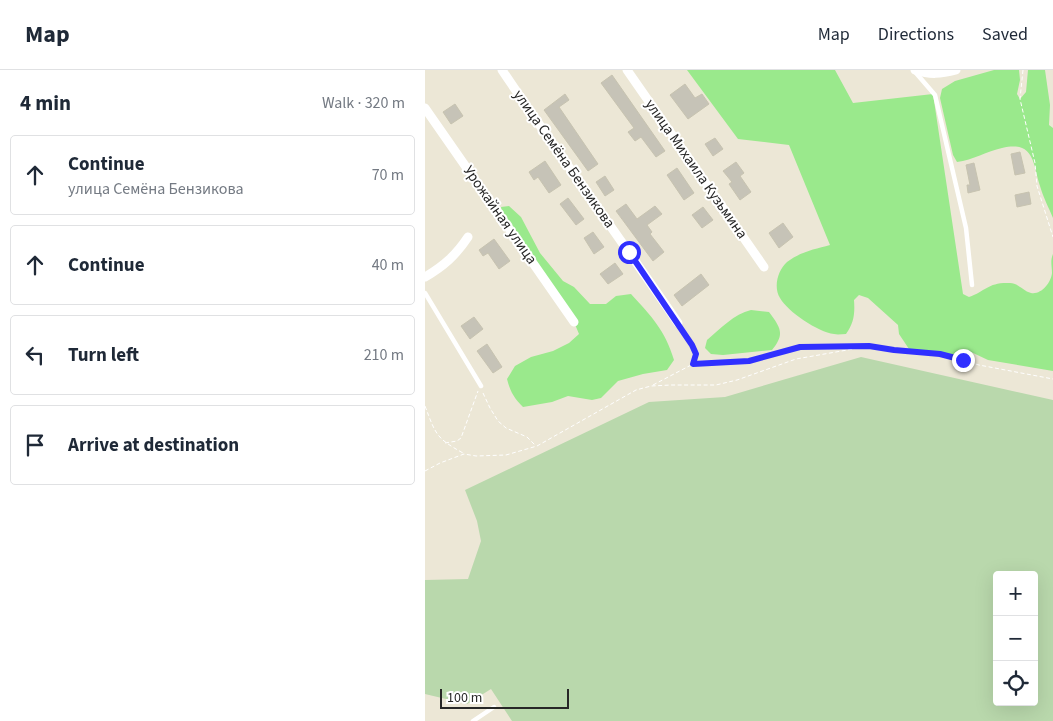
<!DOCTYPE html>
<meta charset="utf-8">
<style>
:root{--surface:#fff;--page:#f2f2f3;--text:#1f2937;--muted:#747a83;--line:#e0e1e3}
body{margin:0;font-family:"Source Sans 3",sans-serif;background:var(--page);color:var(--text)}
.controls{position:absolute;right:15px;bottom:15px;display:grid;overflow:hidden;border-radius:5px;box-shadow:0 5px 20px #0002}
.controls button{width:45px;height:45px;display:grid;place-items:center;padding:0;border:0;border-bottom:1px solid var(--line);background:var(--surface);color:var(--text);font:25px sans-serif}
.scale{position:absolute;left:15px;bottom:12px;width:129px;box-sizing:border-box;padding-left:5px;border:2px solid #272727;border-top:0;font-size:14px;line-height:18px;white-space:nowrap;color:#272727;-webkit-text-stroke:4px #fff;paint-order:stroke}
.stop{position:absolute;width:15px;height:15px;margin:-11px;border:4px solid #3030ff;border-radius:50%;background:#fff}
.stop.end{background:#3030ff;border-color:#fff;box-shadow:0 1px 5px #0008}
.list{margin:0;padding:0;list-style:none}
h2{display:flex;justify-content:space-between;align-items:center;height:65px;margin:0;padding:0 20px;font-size:21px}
h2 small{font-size:16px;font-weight:400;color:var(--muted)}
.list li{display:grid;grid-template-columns:32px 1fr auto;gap:15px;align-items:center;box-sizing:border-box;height:80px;margin:0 10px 10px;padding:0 10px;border:1px solid var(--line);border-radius:5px}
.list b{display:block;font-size:19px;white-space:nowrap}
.list p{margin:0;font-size:16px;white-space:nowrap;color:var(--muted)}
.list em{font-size:16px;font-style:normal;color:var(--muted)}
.icon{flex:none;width:28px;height:28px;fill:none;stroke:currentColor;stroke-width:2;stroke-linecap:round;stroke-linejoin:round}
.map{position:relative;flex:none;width:628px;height:651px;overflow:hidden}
header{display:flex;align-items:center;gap:30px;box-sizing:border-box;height:70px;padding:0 25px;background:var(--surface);border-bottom:1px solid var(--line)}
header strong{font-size:24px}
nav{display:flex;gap:28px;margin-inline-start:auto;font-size:18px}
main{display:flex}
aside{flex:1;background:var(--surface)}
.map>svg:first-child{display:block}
.green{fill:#9ae98c}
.cemetery{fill:#b9d8ac;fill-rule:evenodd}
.building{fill:#c6c3b7;stroke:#c7c3b0}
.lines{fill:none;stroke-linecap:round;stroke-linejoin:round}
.path{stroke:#fff;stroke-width:1;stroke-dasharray:4 2.5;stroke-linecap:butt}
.service{stroke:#fff;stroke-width:4.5}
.minor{stroke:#fff;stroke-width:9}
.route{stroke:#3030ff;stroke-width:6}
.labels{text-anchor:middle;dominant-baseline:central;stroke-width:4;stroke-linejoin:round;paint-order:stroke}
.street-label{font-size:15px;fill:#272727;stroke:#fff}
</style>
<header>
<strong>Map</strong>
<nav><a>Map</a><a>Directions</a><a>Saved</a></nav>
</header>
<main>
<aside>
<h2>4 min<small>Walk · 320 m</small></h2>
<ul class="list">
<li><svg class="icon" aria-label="ahead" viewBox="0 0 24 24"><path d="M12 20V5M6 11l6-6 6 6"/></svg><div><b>Continue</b><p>улица Семёна Бензикова</p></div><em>70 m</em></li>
<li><svg class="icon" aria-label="ahead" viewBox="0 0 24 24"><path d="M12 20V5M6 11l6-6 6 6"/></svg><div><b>Continue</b></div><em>40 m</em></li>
<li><svg class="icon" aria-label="left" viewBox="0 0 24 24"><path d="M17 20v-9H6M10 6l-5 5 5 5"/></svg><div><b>Turn left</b></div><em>210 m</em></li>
<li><svg class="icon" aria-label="arrive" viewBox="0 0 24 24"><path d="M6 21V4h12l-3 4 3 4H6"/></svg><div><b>Arrive at destination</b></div></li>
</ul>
</aside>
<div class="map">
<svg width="628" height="651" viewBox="0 0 628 651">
<rect width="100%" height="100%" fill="#ece7d6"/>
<path class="green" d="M 262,0 L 410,0 L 428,33 L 508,24 L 538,224 L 544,227 C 561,221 563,212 585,213 C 593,213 598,221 606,223 C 616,225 626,213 627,203 C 627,196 625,191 628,184 L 628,301 L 563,290 L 546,282 L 538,290 L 515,284 L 486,282 L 474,264 L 473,255 L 443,228 L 434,225 L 429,230 C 430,244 429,253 421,264 C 417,264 413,265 409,264 C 393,262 363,242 355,228 C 348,217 353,200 362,192 C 375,182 390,179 405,175 L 364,75 L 313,69 Z
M 569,0 L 594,0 L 595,10 L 592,24 L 595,29 L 601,22 L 603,0 L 620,0 L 625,35 L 624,55 L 628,58 L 628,148 C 624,138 618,127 615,116 C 608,95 610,70 577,78 C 562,81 548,90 532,92 L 528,85 L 515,28 L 517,19 L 530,11 Z
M 84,136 L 96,147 L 115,183 L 138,211 L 149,217 L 165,234 L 181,234 L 191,226 L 206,224 C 227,247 240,260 249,290 L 242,300 L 218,304 L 193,311 L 176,328 L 167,330 L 143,326 L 127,332 L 98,337 C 89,328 85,321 82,309 L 90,296 L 106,287 L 128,281 L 144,273 L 154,264 L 149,252 L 79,152 L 76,137 Z
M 326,240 L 344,242 C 356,258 360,264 347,280 L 298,285 L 286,284 L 280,278 L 282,270 C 295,259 309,244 326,240 Z"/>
<path class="cemetery" d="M 436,287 L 628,330 L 628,651 L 87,651 L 66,619 L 42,634 L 0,624 L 0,510 L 43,509 L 56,471 L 52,451 L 40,420 L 224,332 L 300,327 ZM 572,505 L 609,505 L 609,632 L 572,632 Z"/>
<path class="building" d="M 187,5 L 240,81 L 231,87 L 216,67 L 210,71 L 203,62 L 209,58 L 176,13 Z
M 260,14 L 270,28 L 277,24 L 284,34 L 263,49 L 245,25 Z
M 140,24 L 144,30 L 134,37 L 173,94 L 163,101 L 119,40 Z
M 30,34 L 38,46 L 26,54 L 18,42 Z
M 290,68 L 298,79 L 288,86 L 280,74 Z
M 595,82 L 600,103 L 590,105 L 586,84 Z
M 120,91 L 136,115 L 124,123 L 113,107 L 109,110 L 104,102 Z
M 311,92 L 319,103 L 315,106 L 326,122 L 315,130 L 304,114 L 307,112 L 298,101 Z
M 549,93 L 555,120 L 543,123 L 542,115 L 545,115 L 541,95 Z
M 252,98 L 269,123 L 259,130 L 242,105 Z
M 180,106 L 189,120 L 180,126 L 171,112 Z
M 604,122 L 606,134 L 592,137 L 590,125 Z
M 143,128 L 159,149 L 151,155 L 135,134 Z
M 201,134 L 212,149 L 230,136 L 237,144 L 222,155 L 227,162 L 225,164 L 239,182 L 228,191 L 191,141 Z
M 278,137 L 288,150 L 277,158 L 267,145 Z
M 358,153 L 368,167 L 354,178 L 344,163 Z
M 168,162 L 179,177 L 169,184 L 159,168 Z
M 69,169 L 85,191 L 74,199 L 63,183 L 58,186 L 54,180 Z
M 190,193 L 198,204 L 183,214 L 175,204 Z
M 276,204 L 284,215 L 257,236 L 249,225 Z
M 49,247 L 58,259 L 45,269 L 36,256 Z
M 62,274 L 77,297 L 68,303 L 52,281 Z"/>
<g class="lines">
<path class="path" d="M 598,0 L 595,29 L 610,93 L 612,116 L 628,167
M 258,261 C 266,273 273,278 268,293
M 228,315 L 268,294 L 324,291 L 375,277 L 439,276
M 58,323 L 65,338 L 73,351 L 81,358 L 102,367 L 111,376
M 0,336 C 11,365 11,368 38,383
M 20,373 L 32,371 L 36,368 L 53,321
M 0,401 L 15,393 L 39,384 L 51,386 L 81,385 L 112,376 L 211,320 L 226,316 L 246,315 L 291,315 L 312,310 L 371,289 L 445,276 L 469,280 L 515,284 L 554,295 L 628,309"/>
<path class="service" d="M 491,3 L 510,25 L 541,158 L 547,215
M 0,223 L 56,316
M 48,651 L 69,637"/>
<path class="minor" d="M 77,0 C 134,85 195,168 253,253
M 202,0 L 339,197
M 490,0 C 505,5 516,4 531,0
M 0,38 L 149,252
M 0,207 C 19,196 31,185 43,167"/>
</g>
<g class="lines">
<path class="route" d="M 204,182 L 267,275 L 271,284 L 268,294 L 324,291 L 375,277 L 444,276 L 469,280 L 515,284 L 538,290"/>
</g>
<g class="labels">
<g class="street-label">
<text transform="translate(139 89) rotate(55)">улица Семёна Бензикова</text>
<text transform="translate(271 99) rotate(55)">улица Михаила Кузьмина</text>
<text transform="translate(75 145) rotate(55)">Урожайная улица</text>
</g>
</g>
</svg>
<div class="controls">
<button>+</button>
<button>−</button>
<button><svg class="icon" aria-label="locate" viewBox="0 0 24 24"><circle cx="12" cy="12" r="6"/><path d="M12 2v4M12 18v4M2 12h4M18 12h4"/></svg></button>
</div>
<div class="scale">100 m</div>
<div class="stop" style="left:204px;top:182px"></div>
<div class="stop end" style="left:538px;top:290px"></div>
</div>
</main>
